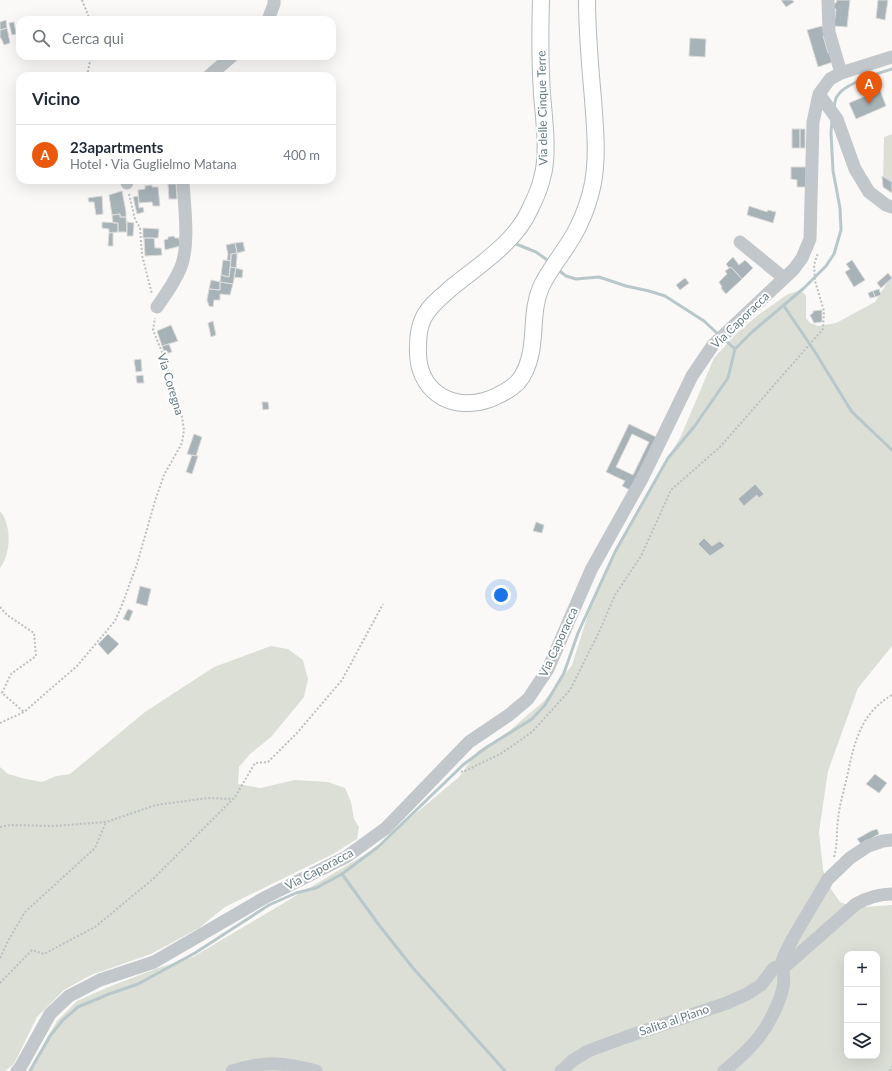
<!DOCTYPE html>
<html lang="it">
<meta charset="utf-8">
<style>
:root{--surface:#fff;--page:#f6f6f7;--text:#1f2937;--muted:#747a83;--line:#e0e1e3;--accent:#ea580c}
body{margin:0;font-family:Lato,sans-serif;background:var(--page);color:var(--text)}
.controls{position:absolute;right:12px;bottom:12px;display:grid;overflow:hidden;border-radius:8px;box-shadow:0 4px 16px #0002}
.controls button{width:36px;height:36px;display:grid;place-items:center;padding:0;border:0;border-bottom:1px solid var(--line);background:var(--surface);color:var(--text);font:20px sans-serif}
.you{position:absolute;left:501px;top:595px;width:14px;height:14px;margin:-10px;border:3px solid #fff;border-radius:50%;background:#1a73e8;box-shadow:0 0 0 6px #1a73e833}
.badge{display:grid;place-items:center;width:26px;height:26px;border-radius:50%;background:var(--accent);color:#fff;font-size:13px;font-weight:700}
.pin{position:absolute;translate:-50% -33px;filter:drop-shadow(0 1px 2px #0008)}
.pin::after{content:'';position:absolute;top:21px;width:14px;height:12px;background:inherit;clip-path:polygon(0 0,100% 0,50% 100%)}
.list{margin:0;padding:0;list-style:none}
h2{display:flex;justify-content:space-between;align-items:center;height:52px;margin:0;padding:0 16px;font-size:17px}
h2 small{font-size:13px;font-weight:400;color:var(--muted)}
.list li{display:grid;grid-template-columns:26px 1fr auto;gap:12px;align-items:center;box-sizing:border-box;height:60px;padding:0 16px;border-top:1px solid var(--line)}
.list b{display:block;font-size:15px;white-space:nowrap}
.list p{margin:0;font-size:13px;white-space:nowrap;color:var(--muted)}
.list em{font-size:13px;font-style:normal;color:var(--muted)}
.icon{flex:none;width:22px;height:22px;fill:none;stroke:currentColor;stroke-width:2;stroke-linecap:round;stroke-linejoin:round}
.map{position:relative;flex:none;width:892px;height:1071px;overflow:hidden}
.search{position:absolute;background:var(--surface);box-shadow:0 4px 16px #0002;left:16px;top:16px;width:320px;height:44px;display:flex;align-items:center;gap:10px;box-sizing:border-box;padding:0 14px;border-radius:12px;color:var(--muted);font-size:15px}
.panel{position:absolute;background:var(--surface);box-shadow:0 4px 16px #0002;left:16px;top:72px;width:320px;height:112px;border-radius:12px}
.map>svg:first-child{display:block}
.green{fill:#dbdfd6;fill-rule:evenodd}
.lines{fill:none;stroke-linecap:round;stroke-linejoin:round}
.stream{stroke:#b8c8ca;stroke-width:3}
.building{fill:#a7b3b7;stroke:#dcdbda;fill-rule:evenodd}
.major-casing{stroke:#b2babd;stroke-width:18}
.path{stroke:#bbc0c2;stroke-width:2;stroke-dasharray:2 2;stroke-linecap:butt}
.minor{stroke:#c1c7ca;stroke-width:13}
.major{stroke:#fff;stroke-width:16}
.labels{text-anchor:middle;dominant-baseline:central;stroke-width:4;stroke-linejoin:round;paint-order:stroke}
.street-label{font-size:12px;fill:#647a83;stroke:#fff}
</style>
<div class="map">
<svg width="892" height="1071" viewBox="0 0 892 1071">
<rect width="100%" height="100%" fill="#faf9f7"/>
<path class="green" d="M 892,134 L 892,193 L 883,187 L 884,137 Z
M 892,275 L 892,646 L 858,688 L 828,771 L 819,832 L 823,870 L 831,889 L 840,902 L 850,906 L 864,907 L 892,905 L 892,1071 L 28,1071 L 57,1021 L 77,1001 L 106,988 L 158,968 L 193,957 L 371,851 L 459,777 L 478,751 L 508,732 L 544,701 L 572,665 L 590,608 L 620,541 L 681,436 L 714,358 L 737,333 L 758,315 L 788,294 L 799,291 L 804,293 L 806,296 L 806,318 L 810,323 L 818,326 L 836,323 L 875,302 ZM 847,954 L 877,954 L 877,1056 L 847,1056 Z
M 0,511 C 12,525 11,554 0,568 Z
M 271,646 L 288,649 L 303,660 L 308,679 L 304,697 L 271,737 L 250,754 L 239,767 L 238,784 L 260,788 L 295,780 L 328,782 L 345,788 L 351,802 L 354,819 L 359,827 L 357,839 L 333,854 L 225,907 L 199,928 L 151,954 L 91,975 L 64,990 L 37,1017 L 14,1064 L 5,1071 L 0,1071 L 0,767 L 8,774 L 26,779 L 42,782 L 56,776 L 70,774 L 145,712 L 214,667 Z"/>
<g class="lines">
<path class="stream" d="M 834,107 C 835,103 835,98 838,95 C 845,84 879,73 892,69
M 516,244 L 536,252 L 550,262
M 557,269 L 566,276 L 576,279 L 599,277 L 626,286 L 649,291 L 665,296 L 704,321 L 719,335
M 784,306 L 815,352 L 852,412 L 892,450
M 725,340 L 735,349
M 342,874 L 379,925 L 413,968 L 505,1071
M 30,1071 L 50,1036 L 63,1020 L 78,1007 L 109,994 L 138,984 L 195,953 L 269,905 L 296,893 L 316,888 L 342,874 L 378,847 L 463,765 L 487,747 L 532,719 L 545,705 L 564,673 L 578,633 L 615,552 L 668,458 L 694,427 L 728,378 L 735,349 L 752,332 L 804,288 L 826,266 L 834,254 L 841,230 L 840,208 L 833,171 L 831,133 L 832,120"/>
</g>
<path class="building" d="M 781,0 L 792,0 L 794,2 L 786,7 Z
M 837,0 L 850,0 L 847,27 L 834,26 L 836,9 L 834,9 L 834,3 L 836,3 Z
M 878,0 L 888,0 L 885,20 L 876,18 Z
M 6,20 L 7,28 L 0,30 L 0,22 Z
M 14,22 L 16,34 L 12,35 L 9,23 Z
M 822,26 L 825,36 L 823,36 L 828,53 L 830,53 L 833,62 L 818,67 L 807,30 Z
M 7,28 L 10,43 L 4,45 L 1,38 L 0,38 L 0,30 Z
M 690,38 L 706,39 L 705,57 L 689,56 Z
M 880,90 L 886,106 L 856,119 L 849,103 Z
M 792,129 L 800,129 L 800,148 L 792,148 Z
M 800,129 L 805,129 L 805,148 L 800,148 Z
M 791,167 L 806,167 L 806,187 L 797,187 L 797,180 L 791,179 Z
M 882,176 L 892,182 L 892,193 L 883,187 Z
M 168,184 L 176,184 L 177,199 L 169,199 Z
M 152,185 L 152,187 L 158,187 L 160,206 L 153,206 L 152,202 L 139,203 L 138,190 L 145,189 L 145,186 Z
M 122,191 L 126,212 L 126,217 L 120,217 L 120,214 L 112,215 L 109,195 Z
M 102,196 L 103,214 L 96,215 L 94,202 L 89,202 L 88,198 Z
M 138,196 L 139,208 L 143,207 L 144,212 L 137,214 L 133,197 Z
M 749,206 L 767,212 L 768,210 L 776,212 L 773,223 L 747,215 Z
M 120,214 L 120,217 L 126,217 L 127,232 L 118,232 L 118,223 L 113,223 L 112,215 Z
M 102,222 L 118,223 L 118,232 L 109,233 L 109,229 L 102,228 Z
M 127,222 L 134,223 L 133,236 L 127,236 Z
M 143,228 L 159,229 L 158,238 L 143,238 Z
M 113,232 L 113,246 L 108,246 L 109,233 Z
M 174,236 L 175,238 L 179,238 L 180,246 L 165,250 L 164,240 L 168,239 L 168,237 Z
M 144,238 L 154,238 L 155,248 L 161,248 L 162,255 L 145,256 Z
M 243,242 L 245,251 L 237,253 L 235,243 Z
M 235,243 L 237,253 L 231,254 L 231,261 L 227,260 L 228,254 L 226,245 Z
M 237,253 L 237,257 L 236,268 L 230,267 L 231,254 Z
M 733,257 L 739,265 L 745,260 L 753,268 L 742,279 L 731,267 L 729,268 L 726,264 Z
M 223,260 L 231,261 L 229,277 L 221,275 Z
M 852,260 L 865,280 L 854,287 L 845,272 L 850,269 L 846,264 Z
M 230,267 L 236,268 L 233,284 L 220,282 L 221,275 L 229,277 Z
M 731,267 L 742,279 L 726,294 L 721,288 L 722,287 L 719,282 L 727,274 L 725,271 Z
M 236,268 L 243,270 L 242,278 L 234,277 Z
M 888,273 L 892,278 L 881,288 L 877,283 Z
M 685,278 L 689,283 L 680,290 L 676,285 Z
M 211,280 L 220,282 L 220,290 L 209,289 Z
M 220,282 L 233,284 L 230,295 L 220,294 L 220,300 L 214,300 L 213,307 L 209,306 L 207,300 L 209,289 L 220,290 Z
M 879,289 L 881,295 L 875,297 L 873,291 Z
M 873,291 L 875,297 L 870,298 L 868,293 Z
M 822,310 L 822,322 L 814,323 L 810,315 L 813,313 L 813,311 Z
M 213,321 L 216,335 L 211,337 L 208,323 Z
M 171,325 L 178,341 L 162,346 L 157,331 Z
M 169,344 L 172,352 L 165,354 L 162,346 Z
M 141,359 L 142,371 L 136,372 L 134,360 Z
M 143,375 L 144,383 L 137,383 L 136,376 Z
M 262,402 L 268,402 L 269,409 L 263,410 Z
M 629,424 L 658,438 L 632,491 L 622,486 L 625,481 L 606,472 ZM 632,434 L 649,442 L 633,475 L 616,467 Z
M 194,434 L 202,437 L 196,456 L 187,454 Z
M 192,455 L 198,456 L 192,474 L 186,472 Z
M 755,484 L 764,494 L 759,498 L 757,495 L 744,506 L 738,499 Z
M 536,522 L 544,525 L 542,533 L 533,531 Z
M 704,538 L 712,546 L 720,541 L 725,546 L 710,556 L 698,544 Z
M 140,586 L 151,589 L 147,606 L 136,603 Z
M 128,609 L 133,611 L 129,621 L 123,619 Z
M 108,634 L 119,644 L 108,655 L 98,644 Z
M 875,774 L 887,783 L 879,793 L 866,784 Z
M 877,829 L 879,834 L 861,844 L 857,839 L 871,831 Z"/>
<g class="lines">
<defs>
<path id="major" d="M 541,0 C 540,31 540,63 542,94 C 544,118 549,156 542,178 C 540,189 535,199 530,209 C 516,242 478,266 451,288 C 441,297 428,307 423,319 C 419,327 418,338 418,347 C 416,390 450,413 490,399 C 500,395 510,390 518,382 C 525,374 529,362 531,352 C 535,330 532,308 541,287 C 551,266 568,248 578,227 C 585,213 590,198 593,183 C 598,155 595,127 593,99 C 590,66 587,33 587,0"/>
</defs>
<use href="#major" class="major-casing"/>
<path class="path" d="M 82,0 L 90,20
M 87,76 L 91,56
M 129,194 L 135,219 L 140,228 L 142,255 L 152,294
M 0,607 L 7,615 L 34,633 L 36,656 L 11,674 L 2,693 L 24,712
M 0,723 L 24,712 L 77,666 L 115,621 L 122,605 L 137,564 L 155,501 L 164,475 L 182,443 L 184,430 L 181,411 L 164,357 L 153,330 L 155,318
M 457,770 L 463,772 L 502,753 L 532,732 L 570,690 L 600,630 L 615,595 L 641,556 L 671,490 L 720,447 L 823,329 L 824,311 L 815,281 L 814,265 L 818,253
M 0,827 L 10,825 L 54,826 L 106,822 L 156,805 L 208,798 L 233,799
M 834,857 C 838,842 836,834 838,820 C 839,807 843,794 846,781 C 854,746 858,715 892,695
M 0,958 L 8,941 L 25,912 L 95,848 L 106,822
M 0,983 L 32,950 L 44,954 L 95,927 L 153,879 L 235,797 L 255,763 L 268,762 L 297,733 L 342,680 L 383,604
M 890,1071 L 892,1066"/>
<path class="minor" d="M 828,0 L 829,32 L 841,73
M 268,20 L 274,4 L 274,0
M 209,76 L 232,56
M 819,94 L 837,119 L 855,169 L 869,192 L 886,205 L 892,207
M 127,183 L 127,180
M 740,242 L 784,278
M 157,307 C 166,294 175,282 181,267 C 190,243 184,205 183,180
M 780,967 L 784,956 L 793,938 L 828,879 L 850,858 L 868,846 L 883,841 L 892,840
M 782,969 L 856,904 C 867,898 879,894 892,894
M 17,1071 L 20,1068 L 50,1014 L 69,996 L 100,980 L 154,962 L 264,898 L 346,857 L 386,828 L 469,742 L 509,715 L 528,699 L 548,669 L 591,570 L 643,477 L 692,376 L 713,345 L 794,269 L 802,258 L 810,239 L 813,122 L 819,94 L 830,79 L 841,73 L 892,57
M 232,1071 C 264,1061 285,1062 316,1071
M 561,1071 L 572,1061 L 588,1051 L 626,1037 L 727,1003 L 747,994 L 761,985 L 773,969 L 776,967 L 780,967
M 724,1071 C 735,1062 751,1047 759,1037 C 769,1024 793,982 780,967"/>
<use href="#major" class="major"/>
</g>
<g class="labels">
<g class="street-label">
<text transform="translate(542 108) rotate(-91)">Via delle Cinque Terre</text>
<text transform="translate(740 320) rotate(-44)">Via Caporacca</text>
<text transform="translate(171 384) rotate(73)">Via Coregna</text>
<text transform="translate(558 642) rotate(-65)">Via Caporacca</text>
<text transform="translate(319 869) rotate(-28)">Via Caporacca</text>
<text transform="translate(674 1020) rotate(-19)">Salita al Piano</text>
</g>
</g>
</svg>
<div class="controls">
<button>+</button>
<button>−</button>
<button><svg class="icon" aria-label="layers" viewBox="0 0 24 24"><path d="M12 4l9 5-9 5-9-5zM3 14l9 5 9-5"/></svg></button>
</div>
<div class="you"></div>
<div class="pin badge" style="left:869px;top:104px">A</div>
<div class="search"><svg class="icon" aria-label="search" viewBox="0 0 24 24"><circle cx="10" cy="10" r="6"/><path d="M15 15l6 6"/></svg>Cerca qui</div>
<section class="panel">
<h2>Vicino<small></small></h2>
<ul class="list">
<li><span class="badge">A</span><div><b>23apartments</b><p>Hotel · Via Guglielmo Matana</p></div><em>400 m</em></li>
</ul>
</section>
</div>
